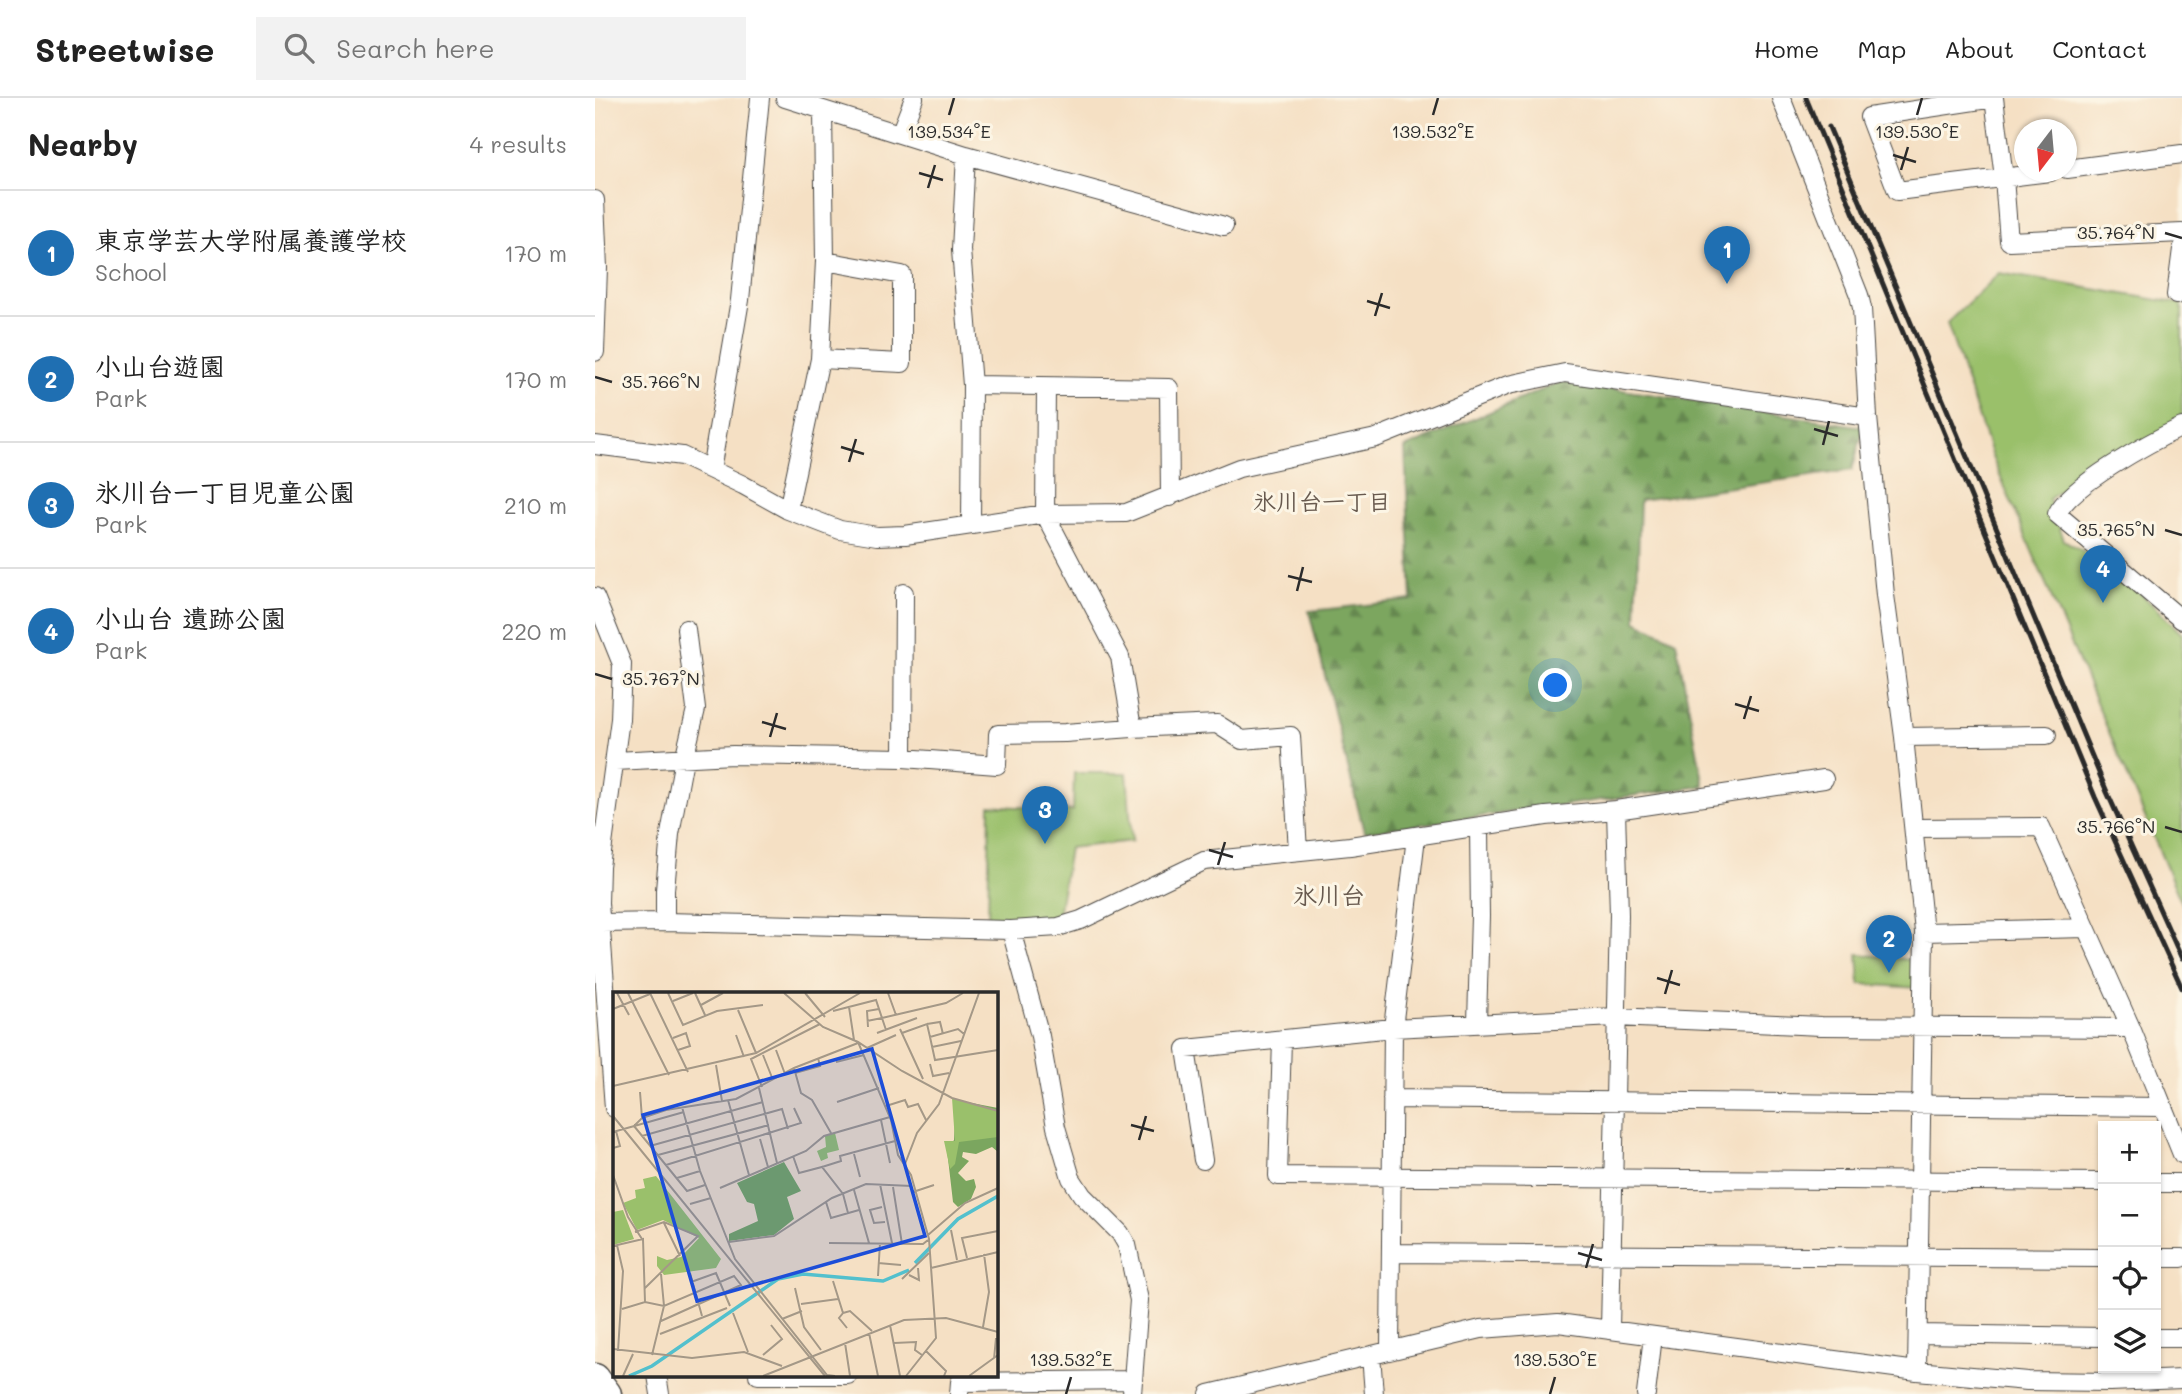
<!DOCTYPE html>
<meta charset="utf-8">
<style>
:root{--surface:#fff;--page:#f2f2f2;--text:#222;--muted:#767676;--line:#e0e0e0;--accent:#1f6fb2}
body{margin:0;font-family:Mali,"Klee One",sans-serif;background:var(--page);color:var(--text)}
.controls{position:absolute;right:21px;bottom:21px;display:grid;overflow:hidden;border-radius:0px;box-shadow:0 2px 5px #0004}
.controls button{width:63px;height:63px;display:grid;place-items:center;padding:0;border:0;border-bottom:2px solid var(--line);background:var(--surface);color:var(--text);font:35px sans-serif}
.compass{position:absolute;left:1419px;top:21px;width:63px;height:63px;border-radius:50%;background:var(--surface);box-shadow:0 2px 5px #0004;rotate:196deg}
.you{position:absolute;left:961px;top:588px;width:24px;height:24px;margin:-18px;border:5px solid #fff;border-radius:50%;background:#1a73e8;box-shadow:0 0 0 10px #1a73e833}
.badge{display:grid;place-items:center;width:46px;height:46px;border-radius:50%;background:var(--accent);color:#fff;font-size:23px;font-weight:700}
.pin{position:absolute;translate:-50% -58px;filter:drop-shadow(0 2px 4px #0008)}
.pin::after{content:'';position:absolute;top:37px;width:24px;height:21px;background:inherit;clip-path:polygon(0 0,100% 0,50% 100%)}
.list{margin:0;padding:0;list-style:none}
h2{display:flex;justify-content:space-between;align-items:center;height:91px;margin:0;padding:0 28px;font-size:30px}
h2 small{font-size:23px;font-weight:400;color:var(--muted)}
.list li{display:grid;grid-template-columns:46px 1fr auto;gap:21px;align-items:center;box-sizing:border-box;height:126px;padding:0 28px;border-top:2px solid var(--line)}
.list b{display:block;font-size:26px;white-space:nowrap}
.list p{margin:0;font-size:23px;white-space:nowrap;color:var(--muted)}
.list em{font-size:23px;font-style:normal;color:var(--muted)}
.icon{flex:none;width:38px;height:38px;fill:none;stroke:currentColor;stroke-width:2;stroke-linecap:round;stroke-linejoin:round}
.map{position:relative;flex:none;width:1587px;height:1296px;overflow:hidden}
header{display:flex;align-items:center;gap:42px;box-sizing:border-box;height:98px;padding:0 35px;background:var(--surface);border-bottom:2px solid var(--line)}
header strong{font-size:33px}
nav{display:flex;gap:38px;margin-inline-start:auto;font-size:24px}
.search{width:490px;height:63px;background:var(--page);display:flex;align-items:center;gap:18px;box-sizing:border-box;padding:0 24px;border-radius:0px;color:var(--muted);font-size:26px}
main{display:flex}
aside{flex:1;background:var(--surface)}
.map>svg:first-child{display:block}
.forest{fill:url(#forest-firs);stroke:#536845;stroke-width:2}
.park{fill:#9ac06b;stroke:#62764b;stroke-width:2}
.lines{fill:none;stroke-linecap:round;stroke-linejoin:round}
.minor-casing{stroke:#494642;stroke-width:20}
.primary-casing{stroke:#494642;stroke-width:31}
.minor{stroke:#fff;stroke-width:18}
.primary{stroke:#fff;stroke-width:28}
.rail{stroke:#2b2b2b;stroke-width:5}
.ticks{fill:none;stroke:#2b2b2b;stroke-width:2.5}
.labels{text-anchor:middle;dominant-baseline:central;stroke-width:6;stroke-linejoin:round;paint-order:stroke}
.neighbourhood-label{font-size:23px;font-weight:bold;fill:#685a4f;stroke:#fcf5e5}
.quarter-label{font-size:24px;font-weight:bold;fill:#685a4f;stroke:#fcf5e5}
.inset-river{fill:none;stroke:#53c0cd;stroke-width:3.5}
.inset-road{fill:none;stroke:#a49887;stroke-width:2}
.view{fill:#1d4ed8;fill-opacity:0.15;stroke:#1d4ed8;stroke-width:3.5}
.inset-edge{fill:none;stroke:#2b2b2b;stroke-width:3.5}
.ticks-label{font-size:18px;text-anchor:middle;fill:#2b2b2b;stroke:#fcf5e5;stroke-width:6;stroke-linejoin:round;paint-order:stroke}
</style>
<header>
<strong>Streetwise</strong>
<div class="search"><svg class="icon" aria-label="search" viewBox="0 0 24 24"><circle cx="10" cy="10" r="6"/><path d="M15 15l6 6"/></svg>Search here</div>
<nav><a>Home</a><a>Map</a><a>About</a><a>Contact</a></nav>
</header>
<main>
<aside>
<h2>Nearby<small>4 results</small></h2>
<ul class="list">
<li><span class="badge">1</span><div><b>東京学芸大学附属養護学校</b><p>School</p></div><em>170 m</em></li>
<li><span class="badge">2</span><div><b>小山台遊園</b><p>Park</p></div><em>170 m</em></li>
<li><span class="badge">3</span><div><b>氷川台一丁目児童公園</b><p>Park</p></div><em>210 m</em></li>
<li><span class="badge">4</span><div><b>小山台 遺跡公園</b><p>Park</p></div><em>220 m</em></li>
</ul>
</aside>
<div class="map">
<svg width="1587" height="1296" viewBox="0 0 1587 1296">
<defs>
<pattern id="forest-firs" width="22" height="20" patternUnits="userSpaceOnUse" patternTransform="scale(1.75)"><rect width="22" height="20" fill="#7ba65f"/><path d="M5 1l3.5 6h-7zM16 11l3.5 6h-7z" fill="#65874f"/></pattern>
</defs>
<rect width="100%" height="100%" fill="#fcf5e5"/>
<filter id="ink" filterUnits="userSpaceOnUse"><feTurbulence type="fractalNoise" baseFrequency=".0143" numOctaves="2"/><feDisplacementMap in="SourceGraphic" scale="14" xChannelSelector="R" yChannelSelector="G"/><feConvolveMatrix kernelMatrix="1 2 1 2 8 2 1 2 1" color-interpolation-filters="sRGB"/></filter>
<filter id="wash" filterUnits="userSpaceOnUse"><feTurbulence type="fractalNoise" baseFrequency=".00686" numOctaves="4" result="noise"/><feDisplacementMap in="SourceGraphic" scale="28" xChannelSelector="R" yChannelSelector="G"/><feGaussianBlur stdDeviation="1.57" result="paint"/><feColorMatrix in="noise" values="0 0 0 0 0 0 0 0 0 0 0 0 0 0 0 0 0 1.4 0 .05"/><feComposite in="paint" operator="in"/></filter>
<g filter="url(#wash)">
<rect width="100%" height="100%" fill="#f5e0c4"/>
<path class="forest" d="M 968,283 L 1269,329 L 1257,372 L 1045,402 L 1041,523 L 1081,543 L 1109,688 L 769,734 L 714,513 L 817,502 L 810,350 Z"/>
<path class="park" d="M 1404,175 L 1587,206 L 1587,324 L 1496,373 L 1454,401 L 1469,442 L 1524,474 L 1587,536 L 1587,806 L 1397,359 L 1352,225 Z
M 479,675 L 532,675 L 537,743 L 474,750 L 462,824 L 393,824 L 395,707 L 478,713 Z
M 1263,856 L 1325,863 L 1324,890 L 1265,886 Z"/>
</g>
<g filter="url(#ink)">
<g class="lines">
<defs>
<path id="minor" d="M 190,0 L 371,57 L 629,128
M 1186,0 L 1264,197 L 1267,210 L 1273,319 L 1290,497 L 1309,639 L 1329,834 L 1322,1273
M 1399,0 L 1274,19 L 1302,93 L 1455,74
M 1399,0 L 1409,80 L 1414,143 L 1587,135
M 305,36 L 319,0
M 371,57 L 366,152 L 377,287 L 376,426
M 1472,71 L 1587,56
M 0,102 L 3,170 L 0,254
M 1581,197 L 1587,151
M 225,261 L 307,265 L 307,177 L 230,163
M 377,287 L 574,290 L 575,399
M 451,289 L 450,416 L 525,559 L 537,630 L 622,626 L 647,642 L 696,638 L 703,753
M 1587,329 C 1557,343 1475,387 1462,416 L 1587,522
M 0,347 L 87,358 L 148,387 L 193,412 L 245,432 L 282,438 L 310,437 L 450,416 L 531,415 L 644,370 L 781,340 L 913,287 L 970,275 L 1273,319
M 116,372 L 145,202 L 165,0
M 193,412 L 225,261 L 230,163 L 228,13
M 0,499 L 27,566 L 25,621 L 5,769 L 4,805 L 19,1010
M 1309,639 L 1452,637
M 308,660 L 309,495
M 20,663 L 138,657 L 308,660 L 402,667 L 403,636 L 470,635 L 537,630
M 1319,730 L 1446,729 L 1536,930 L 1587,1056
M 70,824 L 70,792 L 75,736 L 89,661 L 101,611 L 91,531
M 6,825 L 70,824 L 416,832 L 463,829 L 486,822 L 609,763 L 755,748 L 951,718 L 1021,712 L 1229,681
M 416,832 L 445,938 L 461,1029 L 476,1080 L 487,1097 L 525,1135 L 532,1147 L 544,1202 L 537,1296
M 1329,834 L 1491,830
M 882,924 L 885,818 L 884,730
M 687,941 L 683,1078 L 1508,1084
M 797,1001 L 1567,1009
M 608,1062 L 591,951 L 798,930 L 1020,919 L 1226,928 L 1536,930
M 1561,1085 L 1587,1085
M 796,1155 L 1508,1160
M 1561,1160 L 1587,1160
M 1015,1231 L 1024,817 L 1021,712
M 1323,1236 L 1508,1239
M 1561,1240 L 1587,1240
M 795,1253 L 798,930 L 821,739
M 776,1257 L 779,1296
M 62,1277 L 65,1296
M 163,1277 L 253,1277
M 364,1296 L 365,1284 L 538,1282
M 614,1296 L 886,1231 L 963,1225 L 1322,1273 L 1432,1283 L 1515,1284 L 1587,1281
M 1051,1296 L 1058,1238"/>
<path id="primary" d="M 0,1280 L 12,1296"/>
</defs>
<use href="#minor" class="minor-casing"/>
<use href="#primary" class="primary-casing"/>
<use href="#minor" class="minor"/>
<use href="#primary" class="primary"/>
<path class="rail" d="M 1211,0 L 1500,699 L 1587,890
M 1234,29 L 1512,694 L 1587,861"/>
</g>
</g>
<path class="ticks" d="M 354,17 L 359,0M 838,17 L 843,0M 1322,17 L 1327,0M 1298,57 L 1321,64M 1306,72 L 1313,49M 324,75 L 348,82M 333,90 L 340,67M 1570,135 L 1587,140M 772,203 L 795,210M 780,218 L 787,195M 0,279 L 17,284M 1219,331 L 1243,338M 1228,347 L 1234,323M 246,349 L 269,356M 254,364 L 261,341M 1570,432 L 1587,437M 693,478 L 717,484M 702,493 L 708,469M 0,576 L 17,581M 1140,606 L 1164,613M 1149,621 L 1156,598M 167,624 L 191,631M 175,639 L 182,615M 1570,729 L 1587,734M 614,752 L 638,759M 623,767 L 630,744M 1062,880 L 1085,887M 1070,896 L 1077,872M 536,1027 L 559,1033M 544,1042 L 551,1018M 983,1155 L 1007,1162M 991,1170 L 998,1146M 471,1296 L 476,1279M 955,1296 L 960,1279"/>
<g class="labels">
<g class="neighbourhood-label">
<text x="727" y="403">氷川台一丁目</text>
</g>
<g class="quarter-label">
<text x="734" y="796">氷川台</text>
</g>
</g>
<g transform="translate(18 894)">
<rect width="385" height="385" fill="#f5e0c4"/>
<path d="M 343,108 L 385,116 L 385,160 L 379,155 L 363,162 L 350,160 L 349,165 L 356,169 L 345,181 L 353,189 L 361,187 L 363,195 L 358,207 L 345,215 L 340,210 L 334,158 L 341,148 ZM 171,170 L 188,199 L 174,205 L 181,227 L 161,243 L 116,249 L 116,242 L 145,229 L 141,212 L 134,210 L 124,191 Z" fill="#7ba65f"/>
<path d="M 339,106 L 385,119 L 385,145 L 346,150 L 342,172 L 337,177 L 331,149 L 342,149 ZM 222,141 L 226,158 L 214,161 L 215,166 L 208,169 L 204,159 L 213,155 L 212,144 ZM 43,184 L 108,267 L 103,276 L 51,283 L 44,274 L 44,264 L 54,268 L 68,265 L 86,246 L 50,228 L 24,238 L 10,211 L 23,206 L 22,198 L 32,196 L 30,187 ZM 10,218 L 21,247 L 0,253 L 0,220 Z" fill="#9ac06b"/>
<path class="inset-river" d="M 302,271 L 345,227 L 385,204M 16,384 L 39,374 L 165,287 L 190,282 L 270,289 L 296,278"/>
<path class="inset-road" d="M 4,1 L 16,23M 15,1 L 56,83M 37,1 L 75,80M 55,1 L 70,33 L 104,19 L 150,13M 82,1 L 92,23M 171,1 L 210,35 L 245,50 L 289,79 L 339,106 L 385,119M 192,1 L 212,25M 275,1 L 283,23M 60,9 L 80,1M 88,13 L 110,1M 236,15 L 241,48M 0,17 L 37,2M 125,18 L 143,61M 220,19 L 263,8 L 269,26 L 254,29M 314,32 L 327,30 L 330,42M 255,35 L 254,19 L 266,17M 287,37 L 310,87M 273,38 L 269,26 L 333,11 L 350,1M 264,41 L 304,26M 289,41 L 314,32 L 317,45 L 345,37 L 351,42M 123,43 L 131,65M 317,45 L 322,68 L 385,58M 60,46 L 73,41 L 77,54 L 65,58M 245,50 L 278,128 L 285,163 L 298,183 L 316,247 L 323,346 L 293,384M 319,55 L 348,49M 254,56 L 283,43M 163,58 L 172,82M 150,63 L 160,88M 223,70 L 251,63M 317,72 L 320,84 L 336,81M 103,73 L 109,109M 181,76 L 188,101 L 199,108 L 218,141M 182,81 L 207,74 L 205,66M 0,94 L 143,61 L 247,1M 149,95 L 138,67 L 207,32M 146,96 L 164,171M 27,100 L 29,126M 115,108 L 136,183M 224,110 L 266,96M 273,114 L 292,108 L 295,115 L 305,112 L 313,128M 69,115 L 87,179 L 122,267 L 214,383 L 222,384M 0,124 L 212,384M 268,128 L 277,171M 21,134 L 29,126 L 53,118 L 123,107 L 181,76 L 245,51M 21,134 L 74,199 L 92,193M 0,140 L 71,120M 29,144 L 150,110M 147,147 L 155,175M 37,154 L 169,117 L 175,137M 0,156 L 7,154 L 3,139M 241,162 L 247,185M 45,163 L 156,133M 180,164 L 186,181 L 209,175 L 230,202 L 235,221M 292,172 L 304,141 L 326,112 L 366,1M 53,173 L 188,131 L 181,116M 209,175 L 228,169 L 227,164 L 282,149M 0,183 L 15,225 L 29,247M 64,186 L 87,179M 267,192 L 279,251M 280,195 L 289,252M 107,196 L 193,159 L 211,144 L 277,125M 241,198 L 256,251M 300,200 L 321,193M 213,210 L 218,226 L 246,218M 77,212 L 98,206M 269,215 L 257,218 L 261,231 L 272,230M 51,231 L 67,264M 338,238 L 344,268M 22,240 L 51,230 L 85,244 L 32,296M 315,243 L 352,211 L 385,196M 116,250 L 161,244 L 219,206 L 253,192 L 299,194M 216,251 L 310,252 L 315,248M 4,253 L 10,279 L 5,359M 0,254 L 30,247 L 32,310M 354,266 L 349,246 L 385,239M 265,271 L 288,273M 318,276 L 385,260M 77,281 L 89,324M 296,283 L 306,288 L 305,276M 265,284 L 267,251M 289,287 L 316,261M 220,289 L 230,321 L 226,326 L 234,336M 78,290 L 103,281 L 117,314M 182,296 L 191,335 L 208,358M 188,312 L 225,307M 9,317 L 32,310 L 51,314 L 121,284 L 128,293 L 48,329M 120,321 L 135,360M 230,321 L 237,319 L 259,339M 169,327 L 189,319M 277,333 L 287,384M 370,335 L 376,300 L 371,262M 256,341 L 265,384M 47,342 L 114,316M 232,351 L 237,384M 281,351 L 303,350 L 302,358 L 309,363M 0,357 L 79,366 L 131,360 L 169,374M 313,359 L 333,379 L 331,384M 39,363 L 51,314 L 48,282M 150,363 L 169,347 L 158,333M 381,367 L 383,346M 10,384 L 20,362M 150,384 L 291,328 L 333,326 L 385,340M 356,384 L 385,363"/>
<path class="view" d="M 259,57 L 312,244 L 84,309 L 30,123 Z"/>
<rect width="385" height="385" class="inset-edge"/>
</g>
<g class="ticks-label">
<text x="354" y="40">139.534°E</text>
<text x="838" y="40">139.532°E</text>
<text x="1322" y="40">139.530°E</text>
<text x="1521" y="141">35.764°N</text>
<text x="66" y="290">35.766°N</text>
<text x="1521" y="438">35.765°N</text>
<text x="66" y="587">35.767°N</text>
<text x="1521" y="735">35.766°N</text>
<text x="476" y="1268">139.532°E</text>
<text x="960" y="1268">139.530°E</text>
</g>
</svg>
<div class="controls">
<button>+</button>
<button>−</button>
<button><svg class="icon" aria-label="locate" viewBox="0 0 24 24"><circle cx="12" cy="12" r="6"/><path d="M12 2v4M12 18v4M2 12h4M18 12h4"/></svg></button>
<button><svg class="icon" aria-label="layers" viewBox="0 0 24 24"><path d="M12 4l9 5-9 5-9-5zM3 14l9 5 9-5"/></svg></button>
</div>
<svg class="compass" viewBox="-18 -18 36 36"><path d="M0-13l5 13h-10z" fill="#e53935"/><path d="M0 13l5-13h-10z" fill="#767676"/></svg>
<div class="you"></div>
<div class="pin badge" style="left:1132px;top:186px">1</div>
<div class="pin badge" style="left:1294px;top:875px">2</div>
<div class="pin badge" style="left:450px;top:746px">3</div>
<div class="pin badge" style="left:1508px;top:505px">4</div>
</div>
</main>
